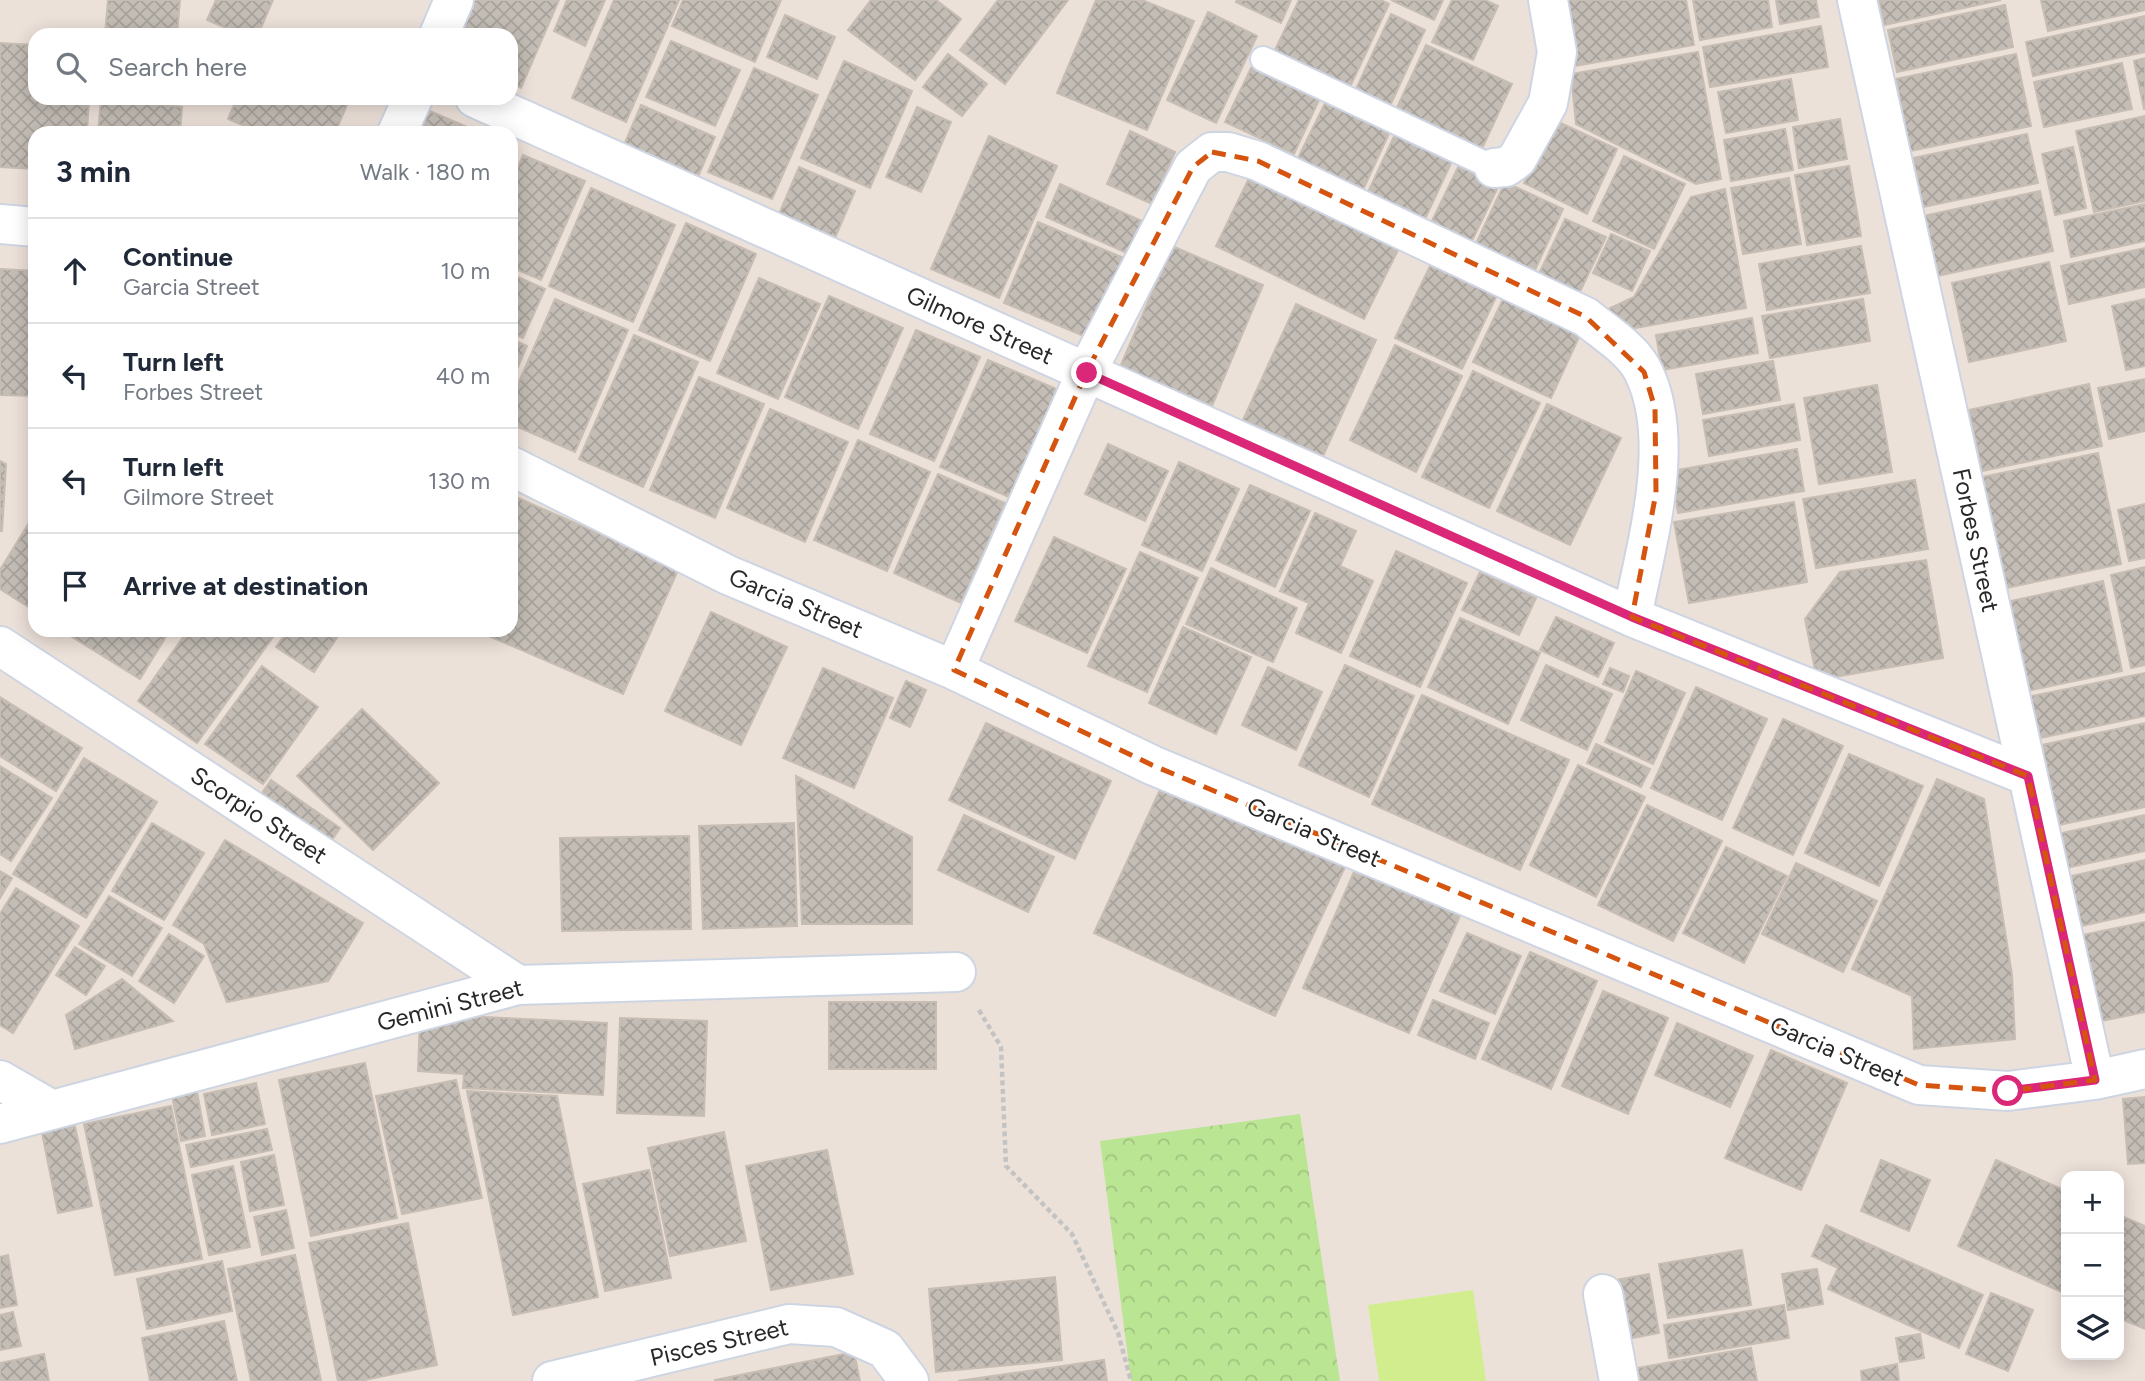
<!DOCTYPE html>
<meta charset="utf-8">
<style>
:root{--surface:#fff;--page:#f6f6f7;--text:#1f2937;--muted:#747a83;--line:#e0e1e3}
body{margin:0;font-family:Figtree,sans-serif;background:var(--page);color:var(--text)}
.controls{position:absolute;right:21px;bottom:21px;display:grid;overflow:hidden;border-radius:14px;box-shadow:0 4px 18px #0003}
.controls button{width:63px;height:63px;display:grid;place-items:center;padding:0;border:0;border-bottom:2px solid var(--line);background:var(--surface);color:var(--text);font:35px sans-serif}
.stop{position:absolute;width:21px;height:21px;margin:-16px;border:5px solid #db2777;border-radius:50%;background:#fff}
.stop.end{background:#db2777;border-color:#fff;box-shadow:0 2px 7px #0008}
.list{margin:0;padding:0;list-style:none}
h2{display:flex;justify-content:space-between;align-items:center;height:91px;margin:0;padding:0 28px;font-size:30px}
h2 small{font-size:23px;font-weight:400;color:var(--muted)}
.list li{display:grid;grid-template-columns:46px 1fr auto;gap:21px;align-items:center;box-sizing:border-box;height:105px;padding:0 28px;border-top:2px solid var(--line)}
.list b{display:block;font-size:26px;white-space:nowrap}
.list p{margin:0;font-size:23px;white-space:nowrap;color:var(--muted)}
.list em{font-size:23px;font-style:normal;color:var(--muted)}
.icon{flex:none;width:38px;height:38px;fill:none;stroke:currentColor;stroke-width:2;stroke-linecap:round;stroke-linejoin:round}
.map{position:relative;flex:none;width:2145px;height:1381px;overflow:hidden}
.search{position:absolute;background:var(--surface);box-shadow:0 4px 18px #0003;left:28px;top:28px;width:490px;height:77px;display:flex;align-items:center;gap:18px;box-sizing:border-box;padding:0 24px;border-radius:21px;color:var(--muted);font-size:26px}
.panel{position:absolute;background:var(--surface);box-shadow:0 4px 18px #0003;left:28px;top:126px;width:490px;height:511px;border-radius:21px}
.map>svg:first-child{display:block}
.park{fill:url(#park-crowns)}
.pitch{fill:#d1ed8e}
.building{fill:url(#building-cross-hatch);stroke:#c7bdb3;stroke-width:2}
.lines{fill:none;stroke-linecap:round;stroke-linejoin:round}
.lane-casing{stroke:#ced5e2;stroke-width:28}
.street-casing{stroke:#ced5e2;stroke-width:42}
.path{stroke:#c3c3c3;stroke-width:4.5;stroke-dasharray:5 3.5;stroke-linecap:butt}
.lane{stroke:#fff;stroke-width:24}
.street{stroke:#fff;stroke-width:38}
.route{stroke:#db2777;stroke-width:9}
.marked{fill:none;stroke:#d5540f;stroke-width:5;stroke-dasharray:14 9;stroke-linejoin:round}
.labels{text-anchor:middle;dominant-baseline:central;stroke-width:5;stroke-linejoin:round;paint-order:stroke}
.street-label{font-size:24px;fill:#282828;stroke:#fff}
</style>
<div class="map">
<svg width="2145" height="1381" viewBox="0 0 2145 1381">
<defs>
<pattern id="park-crowns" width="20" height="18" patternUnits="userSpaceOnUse" patternTransform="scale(1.75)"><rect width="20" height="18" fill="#bae593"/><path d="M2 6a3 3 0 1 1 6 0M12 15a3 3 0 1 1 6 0" fill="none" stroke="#a0c47f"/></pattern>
<pattern id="building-cross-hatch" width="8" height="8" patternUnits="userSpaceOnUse" patternTransform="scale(1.75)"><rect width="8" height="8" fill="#c3bdb5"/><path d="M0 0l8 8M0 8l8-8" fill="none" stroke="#a8a29c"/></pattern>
</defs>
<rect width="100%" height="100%" fill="#ece1d9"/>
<path class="park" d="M 1300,1114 L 1340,1381 L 1131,1381 L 1100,1141 Z"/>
<path class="pitch" d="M 1473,1290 L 1486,1381 L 1379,1381 L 1368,1305 Z"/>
<path class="building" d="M 108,0 L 180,0 L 177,35 L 105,35 Z
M 216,0 L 273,0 L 258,35 L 242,35 L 207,20 Z
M 473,0 L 559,0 L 521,88 L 511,83 L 511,35 L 457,35 Z
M 567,0 L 605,0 L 585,46 L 554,31 Z
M 614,0 L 679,0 L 626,122 L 572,98 Z
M 683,0 L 781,0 L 755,62 L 672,26 Z
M 871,0 L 936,0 L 961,19 L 915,80 L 848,30 Z
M 998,0 L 1068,0 L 1005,84 L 960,50 Z
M 1096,0 L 1142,0 L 1194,21 L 1147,130 L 1057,93 Z
M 1237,0 L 1291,0 L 1281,23 L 1236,2 Z
M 1299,0 L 1381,0 L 1389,4 L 1350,87 L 1274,52 Z
M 1391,0 L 1443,0 L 1434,20 Z
M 1452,0 L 1485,0 L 1498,6 L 1473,60 L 1432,42 Z
M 1558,0 L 1686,0 L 1694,45 L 1569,67 Z
M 1693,0 L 1768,0 L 1772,27 L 1700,40 Z
M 1776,0 L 1816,0 L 1819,17 L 1780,24 Z
M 1879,0 L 2001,0 L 1884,25 Z
M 2041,0 L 2145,0 L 2145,10 L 2048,31 Z
M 2005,5 L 2013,47 L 1897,72 L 1888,30 Z
M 1208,12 L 1257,36 L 1216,123 L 1167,100 Z
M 1391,14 L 1425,30 L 1390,106 L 1355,91 Z
M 785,15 L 835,37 L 817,79 L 767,57 Z
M 2145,16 L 2145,52 L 2033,76 L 2026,42 Z
M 1821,26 L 1828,67 L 1710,87 L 1703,47 Z
M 671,41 L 740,70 L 715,126 L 646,97 Z
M 0,43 L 35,45 L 35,98 L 89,98 L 87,133 L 35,133 L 35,169 L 0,167 Z
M 1426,45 L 1512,84 L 1480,153 L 1394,114 Z
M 1698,52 L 1721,179 L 1696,184 L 1576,124 L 1571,74 Z
M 948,54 L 987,84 L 962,116 L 923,87 Z
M 2016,54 L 2031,126 L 1910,151 L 1896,79 Z
M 2145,58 L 2145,109 L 2144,109 L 2134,61 Z
M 844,61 L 912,91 L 870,188 L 801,158 Z
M 2122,63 L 2132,109 L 2044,127 L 2034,82 Z
M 754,68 L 818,95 L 772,199 L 708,172 Z
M 1251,68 L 1319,100 L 1294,154 L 1225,122 Z
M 1791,79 L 1798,120 L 1726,133 L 1718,92 Z
M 1328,97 L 1392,127 L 1363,190 L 1297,160 Z
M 237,98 L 350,98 L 335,133 L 261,133 L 228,119 Z
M 101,99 L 182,107 L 180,133 L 98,133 Z
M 641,105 L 715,137 L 692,191 L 618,159 Z
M 917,107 L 951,122 L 921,192 L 886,177 Z
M 423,108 L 481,133 L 412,133 Z
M 2145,116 L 2145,201 L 2094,212 L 2076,131 Z
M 1840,119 L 1847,159 L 1799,168 L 1793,127 Z
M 1554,120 L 1617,149 L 1587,214 L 1524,183 Z
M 1785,129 L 1793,170 L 1731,181 L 1724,140 Z
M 1130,131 L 1175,152 L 1152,204 L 1107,184 Z
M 1396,132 L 1453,159 L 1425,219 L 1368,192 Z
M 2027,134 L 2038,183 L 1923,207 L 1913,158 Z
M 989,136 L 1057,166 L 999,298 L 931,269 Z
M 2073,147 L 2086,208 L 2055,215 L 2042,154 Z
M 523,155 L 585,181 L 541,280 L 511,267 L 511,183 Z
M 1624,156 L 1685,184 L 1654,249 L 1593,221 Z
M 1461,161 L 1502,179 L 1469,247 L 1428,229 Z
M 1849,166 L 1861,236 L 1807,245 L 1795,175 Z
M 799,167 L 855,191 L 835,238 L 779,214 Z
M 1252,172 L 1401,244 L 1364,319 L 1216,246 Z
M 1789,178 L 1801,244 L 1743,254 L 1731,188 Z
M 1505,182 L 1563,209 L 1530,281 L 1471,254 Z
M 1060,184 L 1144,222 L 1129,254 L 1046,217 Z
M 591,188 L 675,225 L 633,322 L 549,286 Z
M 1725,189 L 1746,308 L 1613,332 L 1608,309 L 1634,297 L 1691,197 Z
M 2040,191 L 2053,251 L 1937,276 L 1923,216 Z
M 2145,204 L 2145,241 L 2071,257 L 2064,221 Z
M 1565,219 L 1606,237 L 1578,296 L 1537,278 Z
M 1038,222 L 1131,261 L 1096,341 L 1004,303 Z
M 686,223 L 756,254 L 710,361 L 639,330 Z
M 1611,234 L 1650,251 L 1632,291 L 1593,273 Z
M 1172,246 L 1263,285 L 1212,406 L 1120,367 Z
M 1861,246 L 1870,293 L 1767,310 L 1759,264 Z
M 2145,248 L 2145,287 L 2069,304 L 2061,266 Z
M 2049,262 L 2066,341 L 1969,362 L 1952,283 Z
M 1431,264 L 1497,295 L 1462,369 L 1395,338 Z
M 0,269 L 35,271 L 35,396 L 0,395 Z
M 511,274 L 545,289 L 523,338 L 511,333 Z
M 759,278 L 820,304 L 778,399 L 717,373 Z
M 829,296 L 903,328 L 858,429 L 785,397 Z
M 555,299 L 628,330 L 575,452 L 511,424 L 511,400 Z
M 1503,299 L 1580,335 L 1551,398 L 1473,362 Z
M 1863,299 L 1870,341 L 1770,358 L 1762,316 Z
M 2145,299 L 2145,366 L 2126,370 L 2112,306 Z
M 1296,304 L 1376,340 L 1323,456 L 1243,420 Z
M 1752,318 L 1758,353 L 1662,370 L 1656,335 Z
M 916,330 L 980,357 L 934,461 L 870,434 Z
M 634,335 L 698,362 L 643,487 L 579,459 Z
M 511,339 L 527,346 L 511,383 Z
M 1395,345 L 1462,376 L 1416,472 L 1350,440 Z
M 988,360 L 1059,390 L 1011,498 L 940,467 Z
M 1773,361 L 1780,400 L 1703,414 L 1696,374 Z
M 1473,371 L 1540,403 L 1489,508 L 1422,477 Z
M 699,377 L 764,404 L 715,518 L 650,490 Z
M 2145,379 L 2145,431 L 2109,439 L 2098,388 Z
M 2089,384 L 2102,446 L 1982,471 L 1969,410 Z
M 1877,385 L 1892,472 L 1819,484 L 1804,398 Z
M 1547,404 L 1621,438 L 1570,545 L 1497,511 Z
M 1794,404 L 1800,440 L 1709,456 L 1703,420 Z
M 770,409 L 848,442 L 805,542 L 727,508 Z
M 858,440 L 930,472 L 887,571 L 814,540 Z
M 1108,444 L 1168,471 L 1145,521 L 1085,494 Z
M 1797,449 L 1804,491 L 1678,513 L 1671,471 Z
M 2098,453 L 2121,564 L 2006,588 L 1982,477 Z
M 0,461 L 6,464 L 2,531 L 0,531 Z
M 1179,462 L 1239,489 L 1202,571 L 1142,545 Z
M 938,474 L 1005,503 L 961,603 L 894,573 Z
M 1915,480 L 1928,549 L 1816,568 L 1803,499 Z
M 1250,485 L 1310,511 L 1275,587 L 1216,560 Z
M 511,495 L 679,568 L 623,694 L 475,630 L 511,630 Z
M 1794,502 L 1807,582 L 1689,603 L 1674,522 Z
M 2145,504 L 2145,558 L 2129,561 L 2118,510 Z
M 35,513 L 35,611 L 0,589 L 0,570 Z
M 1315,513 L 1356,531 L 1340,566 L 1373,581 L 1341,653 L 1296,633 L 1309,603 L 1280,591 Z
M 1054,537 L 1126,569 L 1087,653 L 1015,621 Z
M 1396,551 L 1467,583 L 1420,687 L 1350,656 Z
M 1140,552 L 1198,578 L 1147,692 L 1088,666 Z
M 1926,560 L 1943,658 L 1817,680 L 1805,619 L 1840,572 Z
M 2145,567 L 2145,665 L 2131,668 L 2111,575 Z
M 1211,568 L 1297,608 L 1273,662 L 1186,624 Z
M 1480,572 L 1536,598 L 1519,635 L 1462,610 Z
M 2103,581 L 2122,671 L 2022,692 L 2002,603 Z
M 711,612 L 787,647 L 741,745 L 665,711 Z
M 1556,617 L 1614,643 L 1598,677 L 1540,650 Z
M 1460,618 L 1540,653 L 1508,724 L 1428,687 Z
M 1183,627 L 1251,657 L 1216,734 L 1149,703 Z
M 61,630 L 170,630 L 140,679 Z
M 188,630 L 278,630 L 197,743 L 138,701 Z
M 288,630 L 342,630 L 314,672 L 276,647 Z
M 1345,665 L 1414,696 L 1369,797 L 1299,765 Z
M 1546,665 L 1612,694 L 1587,750 L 1521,720 Z
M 262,666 L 318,707 L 263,784 L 205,744 Z
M 1268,667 L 1322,692 L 1296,750 L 1242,725 Z
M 823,668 L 893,698 L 854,788 L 783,758 Z
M 1610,668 L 1629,676 L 1623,692 L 1603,684 Z
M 1636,671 L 1685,693 L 1653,764 L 1605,742 Z
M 2145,673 L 2145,716 L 2031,740 L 2022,698 Z
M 906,681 L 926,690 L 910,727 L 890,718 Z
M 1696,687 L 1767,719 L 1722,820 L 1651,788 Z
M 1422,695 L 1569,760 L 1520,870 L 1372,804 Z
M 0,697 L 82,748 L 56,791 L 0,756 Z
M 362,709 L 439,783 L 373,850 L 297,776 Z
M 1783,719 L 1843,746 L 1793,855 L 1733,828 Z
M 986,723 L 1111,781 L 1075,859 L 949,800 Z
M 2145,723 L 2145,807 L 2049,827 L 2032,747 Z
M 1596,744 L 1650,769 L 1641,787 L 1587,763 Z
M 1849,754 L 1923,786 L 1879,886 L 1805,853 Z
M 84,758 L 157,802 L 86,918 L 13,874 Z
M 1578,765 L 1645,797 L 1596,897 L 1530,865 Z
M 0,766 L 52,798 L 11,861 L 0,854 Z
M 796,776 L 912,837 L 912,924 L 802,924 Z
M 1937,779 L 1984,799 L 2012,975 L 2015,1039 L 1914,1049 L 1912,996 L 1852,969 Z
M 271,780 L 340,828 L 326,849 L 256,802 Z
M 1164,781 L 1346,865 L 1275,1016 L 1094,933 Z
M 1647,805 L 1722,841 L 1673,941 L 1598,905 Z
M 964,815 L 1054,857 L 1028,912 L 938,870 Z
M 2145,815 L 2145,851 L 2061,869 L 2053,835 Z
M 152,823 L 204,853 L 164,920 L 112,891 Z
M 794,823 L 797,926 L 703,929 L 699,826 Z
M 689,836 L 691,929 L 562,931 L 560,838 Z
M 225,840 L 363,923 L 328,981 L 227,1002 L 204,944 L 173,925 Z
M 1726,847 L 1787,876 L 1744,963 L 1683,933 Z
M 2145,860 L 2145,912 L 2072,928 L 2062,878 Z
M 1796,863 L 1877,901 L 1843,972 L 1762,934 Z
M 1357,865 L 1462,911 L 1409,1033 L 1303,988 Z
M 0,871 L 12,878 L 0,898 Z
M 16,888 L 79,926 L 13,1033 L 0,1025 L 0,914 Z
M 109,896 L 162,928 L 132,976 L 79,944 Z
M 2145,922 L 2145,1012 L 2092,1023 L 2073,937 Z
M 1467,933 L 1521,956 L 1495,1014 L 1440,991 Z
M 169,934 L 204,956 L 174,1003 L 139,981 Z
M 75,947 L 105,966 L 86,995 L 56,975 Z
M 1530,952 L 1597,981 L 1551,1089 L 1482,1059 Z
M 122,979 L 173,1021 L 75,1049 L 66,1015 Z
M 1603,991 L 1668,1018 L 1628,1114 L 1562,1086 Z
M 1433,1000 L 1489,1023 L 1475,1059 L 1418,1035 Z
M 829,1002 L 936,1002 L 936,1069 L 829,1069 Z
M 420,1014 L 607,1023 L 603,1095 L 463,1088 L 464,1074 L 418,1071 Z
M 620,1018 L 707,1021 L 704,1116 L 617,1113 Z
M 1677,1023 L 1753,1056 L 1730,1107 L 1655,1075 Z
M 1771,1050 L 1847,1083 L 1801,1190 L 1725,1158 Z
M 365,1063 L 397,1218 L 311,1236 L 279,1080 Z
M 456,1080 L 482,1198 L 402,1214 L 376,1096 Z
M 195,1081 L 205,1136 L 181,1141 L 170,1086 Z
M 256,1083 L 265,1124 L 212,1135 L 204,1094 Z
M 467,1091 L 557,1096 L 598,1297 L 513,1315 Z
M 2145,1097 L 2145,1163 L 2128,1164 L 2123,1099 Z
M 171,1106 L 202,1259 L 115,1275 L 84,1124 Z
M 73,1117 L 92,1206 L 58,1213 L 40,1123 Z
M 267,1129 L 272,1150 L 191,1167 L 186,1145 Z
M 724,1132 L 746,1241 L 670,1256 L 648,1148 Z
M 827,1150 L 853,1274 L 771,1290 L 746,1166 Z
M 274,1155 L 284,1205 L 250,1211 L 241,1162 Z
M 1881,1160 L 1930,1180 L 1909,1231 L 1861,1211 Z
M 1996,1160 L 2066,1191 L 2066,1294 L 1958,1246 Z
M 233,1166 L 250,1247 L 209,1255 L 192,1175 Z
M 649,1170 L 671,1278 L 605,1291 L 583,1184 Z
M 286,1210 L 294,1248 L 262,1255 L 254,1217 Z
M 2119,1215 L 2145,1226 L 2145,1329 L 2119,1318 Z
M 408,1223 L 437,1365 L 360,1381 L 338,1381 L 309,1243 Z
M 1826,1225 L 1983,1295 L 1959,1348 L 1828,1289 L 1838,1268 L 1812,1256 Z
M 1742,1250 L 1751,1305 L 1668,1318 L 1659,1264 Z
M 8,1255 L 17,1305 L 0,1308 L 0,1257 Z
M 295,1255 L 321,1381 L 251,1381 L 228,1269 Z
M 222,1261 L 232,1311 L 147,1329 L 137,1279 Z
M 1817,1269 L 1823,1304 L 1788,1310 L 1782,1274 Z
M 1649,1274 L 1659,1333 L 1627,1339 L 1616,1280 Z
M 1055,1277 L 1062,1360 L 936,1372 L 929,1289 Z
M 1991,1293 L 2033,1310 L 2008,1371 L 1966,1354 Z
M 1784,1305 L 1789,1338 L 1669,1358 L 1664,1325 Z
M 13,1312 L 21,1346 L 0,1350 L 0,1315 Z
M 224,1321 L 237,1381 L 150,1381 L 142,1338 Z
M 1920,1334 L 1924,1358 L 1900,1362 L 1896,1338 Z
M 1751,1348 L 1757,1381 L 1640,1381 L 1637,1368 Z
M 854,1352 L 860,1381 L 715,1381 L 715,1380 Z
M 44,1354 L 49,1381 L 0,1381 L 0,1363 Z
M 1104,1360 L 1107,1381 L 958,1381 Z
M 1897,1364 L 1899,1381 L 1862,1381 L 1861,1371 Z"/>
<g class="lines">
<defs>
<path id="lane" d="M 1263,59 L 1494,168"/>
<path id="street" d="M 1857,0 L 2095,1080
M 439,35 L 454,0
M 475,98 L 1632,617 L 2028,776
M 397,133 L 413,98
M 1494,168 L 1506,167 L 1517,159 L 1548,103 L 1557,52 L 1548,0
M 0,224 L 35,227
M 511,466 L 728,575 L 954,670 L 1152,765 L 1919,1085 L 2008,1091 L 2095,1080 L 2145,1069
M 0,646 L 518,985
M 954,670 L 1086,373 L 1193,167 L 1212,152 L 1228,152 L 1258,161 L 1586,317 C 1605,333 1634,350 1644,373 C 1677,442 1646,545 1632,617
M 0,1080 L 52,1110
M 0,1124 L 518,985 L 956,972
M 1603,1294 L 1619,1381
M 552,1381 L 789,1324 L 836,1327 L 885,1349 L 909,1381"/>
</defs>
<use href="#lane" class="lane-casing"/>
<use href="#street" class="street-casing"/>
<path class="path" d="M 979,1010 L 1001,1047 L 1006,1166 L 1072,1234 L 1118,1333 L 1131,1381"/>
<use href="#lane" class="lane"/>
<use href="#street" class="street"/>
</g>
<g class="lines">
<path class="route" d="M 1087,373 L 1632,617 L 2028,776 L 2095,1080 L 2008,1091"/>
</g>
<path class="marked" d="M 1212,152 L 1258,161 L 1586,317 L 1644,372 L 1655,408 L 1656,493 L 1632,617 L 2028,776 L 2095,1080 L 2008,1091 L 1919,1085 L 1152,765 L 954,670 L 1086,373 L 1193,167 Z"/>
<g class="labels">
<g class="street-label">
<text transform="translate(980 325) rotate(24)">Gilmore Street</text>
<text transform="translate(1976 540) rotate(78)">Forbes Street</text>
<text transform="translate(796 603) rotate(23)">Garcia Street</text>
<text transform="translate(259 815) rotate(33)">Scorpio Street</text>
<text transform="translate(1314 832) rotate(23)">Garcia Street</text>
<text transform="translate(450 1005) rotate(-14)">Gemini Street</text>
<text transform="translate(1837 1051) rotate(23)">Garcia Street</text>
<text transform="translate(719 1342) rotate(-13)">Pisces Street</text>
</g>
</g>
</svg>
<div class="controls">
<button>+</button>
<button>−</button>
<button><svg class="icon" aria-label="layers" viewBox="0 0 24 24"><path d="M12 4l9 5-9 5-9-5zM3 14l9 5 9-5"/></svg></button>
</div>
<div class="stop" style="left:2008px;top:1091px"></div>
<div class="stop end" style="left:1087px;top:373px"></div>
<div class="search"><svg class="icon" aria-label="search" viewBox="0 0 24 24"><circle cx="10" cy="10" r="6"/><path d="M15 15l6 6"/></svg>Search here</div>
<section class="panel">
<h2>3 min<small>Walk · 180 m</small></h2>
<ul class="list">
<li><svg class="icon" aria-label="ahead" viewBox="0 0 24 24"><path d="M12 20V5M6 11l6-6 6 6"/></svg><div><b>Continue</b><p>Garcia Street</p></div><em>10 m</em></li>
<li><svg class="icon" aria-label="left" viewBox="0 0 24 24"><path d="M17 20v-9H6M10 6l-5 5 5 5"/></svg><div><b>Turn left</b><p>Forbes Street</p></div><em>40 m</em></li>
<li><svg class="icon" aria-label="left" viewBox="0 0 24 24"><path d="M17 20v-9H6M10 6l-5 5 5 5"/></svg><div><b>Turn left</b><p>Gilmore Street</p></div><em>130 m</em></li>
<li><svg class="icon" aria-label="arrive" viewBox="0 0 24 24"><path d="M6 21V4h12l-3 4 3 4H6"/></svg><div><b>Arrive at destination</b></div></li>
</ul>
</section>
</div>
